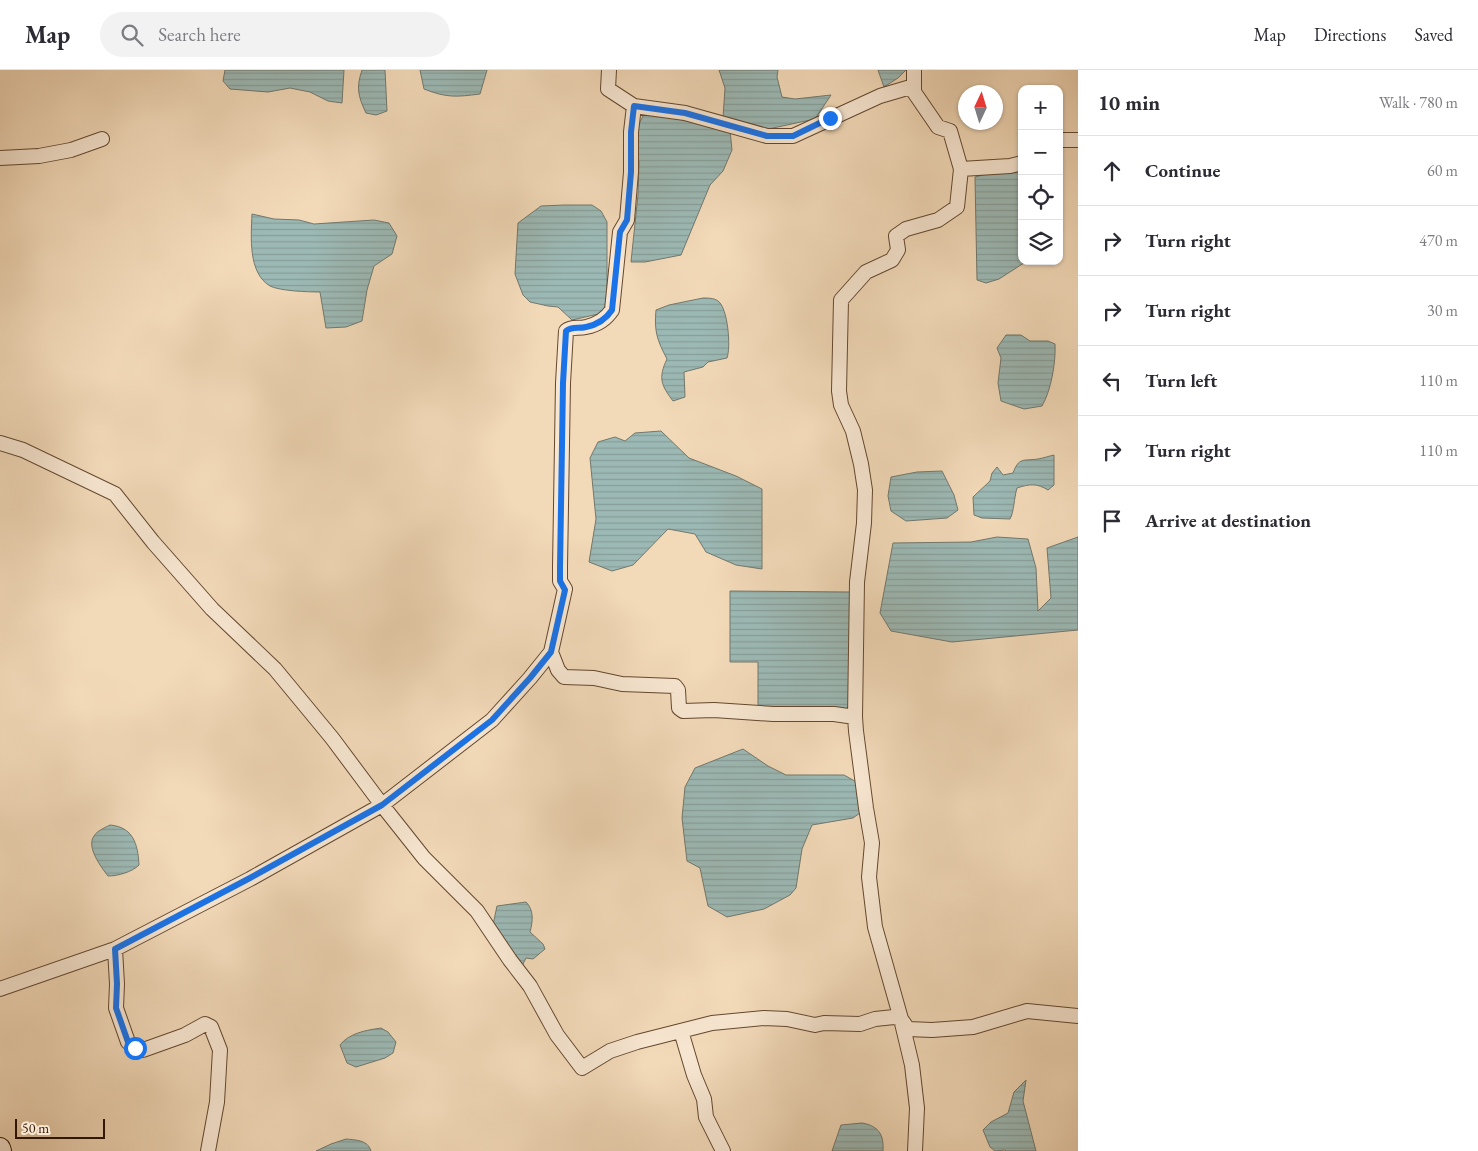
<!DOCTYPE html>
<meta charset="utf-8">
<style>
:root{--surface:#fff;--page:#f2f2f3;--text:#2b2b33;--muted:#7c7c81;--line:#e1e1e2}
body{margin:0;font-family:"EB Garamond",serif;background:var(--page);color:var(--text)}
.controls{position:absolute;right:15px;top:15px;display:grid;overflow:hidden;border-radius:10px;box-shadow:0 1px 4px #0004}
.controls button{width:45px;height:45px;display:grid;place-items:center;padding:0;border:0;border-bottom:1px solid var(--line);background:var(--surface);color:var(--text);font:25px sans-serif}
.compass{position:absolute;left:958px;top:15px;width:45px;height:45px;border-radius:50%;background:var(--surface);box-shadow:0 1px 4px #0004;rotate:4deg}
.scale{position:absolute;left:15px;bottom:12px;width:90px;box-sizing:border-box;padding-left:5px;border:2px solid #341700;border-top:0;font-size:14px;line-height:18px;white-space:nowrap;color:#341700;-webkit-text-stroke:4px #f7e6d1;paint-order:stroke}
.stop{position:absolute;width:15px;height:15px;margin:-11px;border:4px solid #1a73e8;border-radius:50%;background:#fff}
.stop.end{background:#1a73e8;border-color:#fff;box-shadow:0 1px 5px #0008}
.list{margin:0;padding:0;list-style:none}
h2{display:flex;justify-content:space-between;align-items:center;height:65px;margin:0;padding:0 20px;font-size:21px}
h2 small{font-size:16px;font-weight:400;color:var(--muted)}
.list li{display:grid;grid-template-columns:32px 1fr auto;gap:15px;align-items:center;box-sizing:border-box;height:70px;padding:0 20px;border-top:1px solid var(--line)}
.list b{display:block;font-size:19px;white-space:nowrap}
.list em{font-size:16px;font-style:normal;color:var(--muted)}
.icon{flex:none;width:28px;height:28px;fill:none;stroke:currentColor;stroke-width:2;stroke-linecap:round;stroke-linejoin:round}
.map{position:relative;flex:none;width:1078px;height:1081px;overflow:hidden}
header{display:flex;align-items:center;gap:30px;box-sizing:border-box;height:70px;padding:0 25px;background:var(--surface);border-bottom:1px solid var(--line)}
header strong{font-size:24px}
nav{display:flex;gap:28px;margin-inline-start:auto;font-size:18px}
.search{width:350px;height:45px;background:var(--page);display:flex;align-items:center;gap:12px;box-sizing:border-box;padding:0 18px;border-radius:28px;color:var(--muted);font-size:19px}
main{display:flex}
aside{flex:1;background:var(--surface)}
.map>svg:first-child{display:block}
.water{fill:url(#water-rules);stroke:#72786d}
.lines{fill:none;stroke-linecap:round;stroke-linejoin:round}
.street-casing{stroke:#64482e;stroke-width:16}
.secondary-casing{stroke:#341700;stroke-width:22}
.street{stroke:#f7e6d1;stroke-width:14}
.secondary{stroke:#f7e6d1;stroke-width:20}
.route{stroke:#1a73e8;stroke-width:6}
</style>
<header>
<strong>Map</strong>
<div class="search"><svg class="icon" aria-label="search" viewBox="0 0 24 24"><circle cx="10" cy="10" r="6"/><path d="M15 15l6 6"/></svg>Search here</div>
<nav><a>Map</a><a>Directions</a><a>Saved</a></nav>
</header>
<main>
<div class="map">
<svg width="1078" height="1081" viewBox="0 0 1078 1081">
<defs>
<pattern id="water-rules" width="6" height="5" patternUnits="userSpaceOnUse" patternTransform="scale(1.25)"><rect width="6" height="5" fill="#9cb9b5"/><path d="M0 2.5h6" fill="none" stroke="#879e9a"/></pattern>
</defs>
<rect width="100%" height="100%" fill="#f2d9b8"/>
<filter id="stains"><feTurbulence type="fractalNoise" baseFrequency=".004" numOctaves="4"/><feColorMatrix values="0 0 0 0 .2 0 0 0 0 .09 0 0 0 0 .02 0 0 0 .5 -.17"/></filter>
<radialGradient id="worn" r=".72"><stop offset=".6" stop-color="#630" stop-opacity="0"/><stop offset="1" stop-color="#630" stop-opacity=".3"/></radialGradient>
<path class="water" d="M 225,0 L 344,0 L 342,33 L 328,31 L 310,22 L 290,18 L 268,22 L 230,19 L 223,11 Z
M 362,0 L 385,0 L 387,41 L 376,45 L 366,43 C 358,26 356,18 362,0 Z
M 420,0 L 487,0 L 480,24 C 456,27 447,28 424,19 Z
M 719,0 L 778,0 L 777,7 L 782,27 L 795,29 L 831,25 L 815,49 L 759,61 L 723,48 L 725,18 Z
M 878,0 L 906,0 L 898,8 L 884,17 Z
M 645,42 L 667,43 L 730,60 L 732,80 L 723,101 L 710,115 L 681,185 L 645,192 L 631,192 L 638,125 L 639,92 L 633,66 Z
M 1022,95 L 1022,191 L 1027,191 L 999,209 L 986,213 L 977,210 L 975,107 Z
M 564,135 L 592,135 L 601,141 L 607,152 L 607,230 L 603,243 L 572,250 L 558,237 L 548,236 L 530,232 L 523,225 L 515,204 L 518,153 L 541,136 Z
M 252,144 L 274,149 L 299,150 L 314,154 L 374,150 L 389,153 L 397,166 L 392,184 L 374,196 L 367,220 L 362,251 L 346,257 L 326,258 L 320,222 C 308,222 280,221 270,216 C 248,203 251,167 252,144 Z
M 703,228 C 708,228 714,228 718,231 C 728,238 731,277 727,288 L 708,292 L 703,297 L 684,302 L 685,327 L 673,331 C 661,315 658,308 667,289 C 657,270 654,261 656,240 L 669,235 Z
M 1006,265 L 1021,265 L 1030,271 L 1048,271 L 1055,274 C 1056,292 1051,321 1042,336 L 1024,339 L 1001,331 L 998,313 L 1001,288 L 997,278 Z
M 661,361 L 689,388 L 736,406 L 762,419 L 762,499 L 736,495 L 706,482 L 695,464 L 668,459 L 633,495 L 612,501 L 589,492 L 596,449 L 590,388 L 598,372 L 615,367 L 625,371 L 635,363 Z
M 1054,385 L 1054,415 L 1048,420 C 1037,413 1029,414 1017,418 C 1014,428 1014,442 1010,449 L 982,448 L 974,445 L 973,427 L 990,411 L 992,403 L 997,397 L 1003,405 L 1013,403 C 1019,387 1023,391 1038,389 C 1044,388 1049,386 1054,385 Z
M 942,401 L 954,425 L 958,440 L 947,448 L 906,451 L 891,441 L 888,426 L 891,407 L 917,402 Z
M 997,467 L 1028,469 L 1036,498 L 1038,541 L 1051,528 L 1047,478 L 1078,467 L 1078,560 L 952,572 L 891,561 L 880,543 L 893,473 L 971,472 Z
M 730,521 L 852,522 L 852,640 L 758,639 L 758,592 L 730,592 Z
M 743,679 L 768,696 L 786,705 L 844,705 L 860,714 L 864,740 L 853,748 L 812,755 L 802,779 L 796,818 L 790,825 L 764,839 L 727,847 L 708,836 L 700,798 L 687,791 L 682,748 L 685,717 L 695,698 Z
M 110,755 C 133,757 138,774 139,795 C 132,802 118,806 108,806 C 101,797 86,777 94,766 C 97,761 104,758 110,755 Z
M 526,832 C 534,840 533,851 530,862 L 543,874 L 545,879 L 533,889 L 526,888 L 522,896 L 515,889 L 515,884 L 493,855 L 497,836 Z
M 381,958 L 388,962 L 396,972 L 393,983 L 385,988 L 356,997 L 347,993 L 340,975 C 349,963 367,960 381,958 Z
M 1026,1010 L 1023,1031 L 1036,1081 L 1006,1081 L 1005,1080 L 995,1081 L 990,1077 L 983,1060 L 991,1052 L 1008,1043 L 1014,1022 Z
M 862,1053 C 879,1056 884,1065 883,1081 L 832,1081 L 841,1055 Z
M 346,1069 C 356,1070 368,1070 371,1081 L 316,1081 L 331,1074 Z"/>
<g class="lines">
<defs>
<path id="street" d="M 914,0 L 914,22 L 938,57 L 950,61 L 961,99
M 634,36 L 685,43 L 767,66 L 793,66 L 880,26 L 914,16
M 1059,70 L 1078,70
M 0,88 L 39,86 L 71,80 L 102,69
M 0,373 L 23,380 L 115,424 L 153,472 L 212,539 L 275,599 L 332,668 L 382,735 L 424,788 L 477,841 L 510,890 L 530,916 L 557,965 L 582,998 L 610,981 L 637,972 L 712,953 L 764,948 L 787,949 L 815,955 L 824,953 L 860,954 L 875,949 L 894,947 L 901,949 L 908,959 L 932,960 L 973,957 L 1027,941 L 1078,946
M 551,582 L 558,600 L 564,607 L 594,608 L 622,614 L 675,616 L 678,620 L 679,638 L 683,641 L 714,640 L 773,644 L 834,644 L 855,647
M 115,879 L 117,914 L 116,938 L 128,972 L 135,978 L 143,980 L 185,965 L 205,954 L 211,957 L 220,980 L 217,1032 L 208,1081
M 0,919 L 115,879 L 250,809 L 382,735 L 492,650 L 530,608 L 551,582 L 565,519 L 560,511 L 560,497 L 563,313 L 566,261 C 572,256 578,259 586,257 C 596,255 606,249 612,240 L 620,162 L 627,150 L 631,102 L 631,62 L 634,36 L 608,19 L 609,0
M 681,961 L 694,1005 L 704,1029 L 706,1047 L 723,1081
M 915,1081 L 917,1038 L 912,995 L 901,949 L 875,857 L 869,807 L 872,773 L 866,738 L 856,661 L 855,647 L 857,512 L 864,453 L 865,420 L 861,394 L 853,361 L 841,335 L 839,321 L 841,230 L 866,202 L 892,190 L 898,180 L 896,166 L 906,159 L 938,150 L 957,137 L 961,99 L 1010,96 L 1022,93"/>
<path id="secondary" d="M 0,1078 L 1,1081"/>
</defs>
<use href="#street" class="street-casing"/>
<use href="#secondary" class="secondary-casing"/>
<use href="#street" class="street"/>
<use href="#secondary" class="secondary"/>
</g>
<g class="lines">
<path class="route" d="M 135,978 L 128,972 L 116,938 L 117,914 L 115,879 L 250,808 L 382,735 L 492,650 L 530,608 L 551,582 L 565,520 L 560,511 L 560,498 L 563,313 L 566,261 C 572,256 578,259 586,257 C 596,255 606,249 612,240 L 620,162 L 627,150 L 631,102 L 631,62 L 634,36 L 685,43 L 767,66 L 793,66 L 830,48"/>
</g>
<rect width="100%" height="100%" filter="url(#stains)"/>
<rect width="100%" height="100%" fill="url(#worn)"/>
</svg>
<div class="controls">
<button>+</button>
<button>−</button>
<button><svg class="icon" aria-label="locate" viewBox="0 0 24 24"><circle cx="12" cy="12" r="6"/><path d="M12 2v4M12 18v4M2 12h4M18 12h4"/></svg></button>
<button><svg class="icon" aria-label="layers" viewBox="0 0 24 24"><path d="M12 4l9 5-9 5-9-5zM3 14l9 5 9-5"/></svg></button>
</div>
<svg class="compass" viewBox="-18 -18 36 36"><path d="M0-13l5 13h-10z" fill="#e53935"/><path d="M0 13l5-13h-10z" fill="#7c7c81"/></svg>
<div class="scale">50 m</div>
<div class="stop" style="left:135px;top:978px"></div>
<div class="stop end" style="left:830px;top:48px"></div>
</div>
<aside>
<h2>10 min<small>Walk · 780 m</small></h2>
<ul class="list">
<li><svg class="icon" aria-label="ahead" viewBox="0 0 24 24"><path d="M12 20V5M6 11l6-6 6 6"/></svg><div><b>Continue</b></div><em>60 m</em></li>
<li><svg class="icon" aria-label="right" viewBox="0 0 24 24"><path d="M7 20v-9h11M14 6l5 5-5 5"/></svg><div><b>Turn right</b></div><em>470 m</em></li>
<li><svg class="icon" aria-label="right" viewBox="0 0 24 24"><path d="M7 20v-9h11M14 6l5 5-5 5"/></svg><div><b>Turn right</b></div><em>30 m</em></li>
<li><svg class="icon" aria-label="left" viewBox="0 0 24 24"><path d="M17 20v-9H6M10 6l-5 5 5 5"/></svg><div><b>Turn left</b></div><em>110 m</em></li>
<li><svg class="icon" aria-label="right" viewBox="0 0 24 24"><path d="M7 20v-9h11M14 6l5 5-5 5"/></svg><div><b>Turn right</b></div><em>110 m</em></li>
<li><svg class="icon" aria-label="arrive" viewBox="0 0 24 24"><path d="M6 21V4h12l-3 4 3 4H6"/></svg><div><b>Arrive at destination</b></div></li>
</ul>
</aside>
</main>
